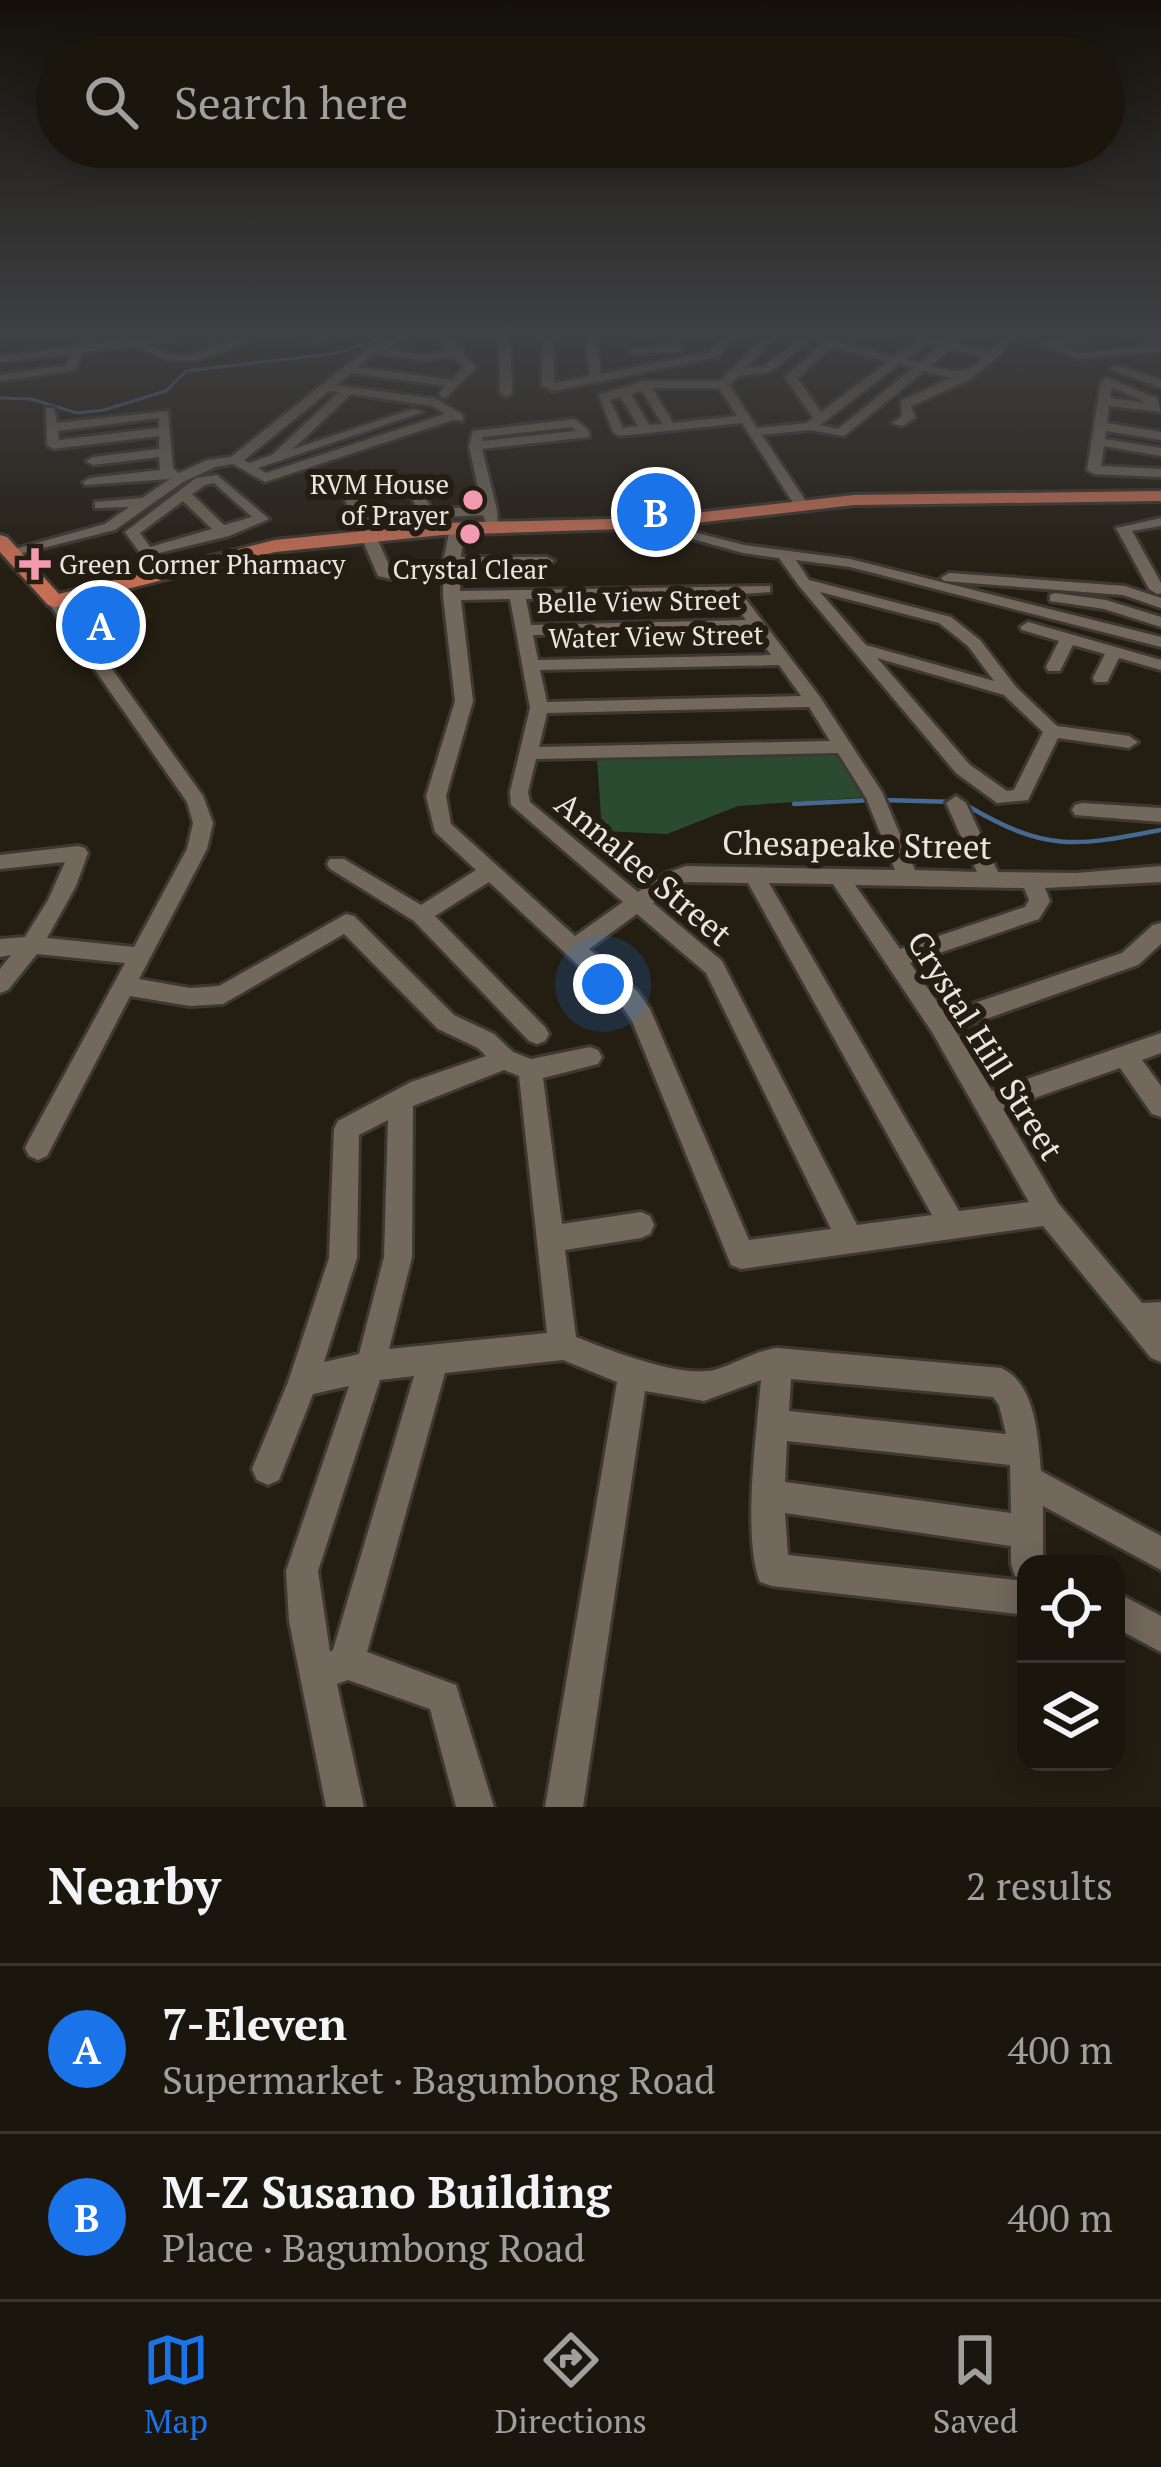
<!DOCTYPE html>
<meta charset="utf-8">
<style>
:root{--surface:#1b160d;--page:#28231b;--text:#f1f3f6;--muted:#a09f9d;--line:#39352e;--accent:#1a73e8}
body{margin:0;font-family:"PT Serif",serif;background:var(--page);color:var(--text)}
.controls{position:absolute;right:36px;bottom:36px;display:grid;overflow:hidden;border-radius:24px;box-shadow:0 6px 30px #0003}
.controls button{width:108px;height:108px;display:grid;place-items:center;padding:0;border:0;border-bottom:3px solid var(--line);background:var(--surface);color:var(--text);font:60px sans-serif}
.you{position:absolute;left:603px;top:984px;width:42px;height:42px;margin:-30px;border:9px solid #fff;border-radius:50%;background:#1a73e8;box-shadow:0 0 0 18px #1a73e833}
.badge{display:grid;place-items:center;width:78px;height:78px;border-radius:50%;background:var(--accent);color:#fff;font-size:39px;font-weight:700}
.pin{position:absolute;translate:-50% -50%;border:6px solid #fff;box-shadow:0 3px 12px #0006}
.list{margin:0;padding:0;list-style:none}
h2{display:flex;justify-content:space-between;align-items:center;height:156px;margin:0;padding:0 48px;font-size:51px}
h2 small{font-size:39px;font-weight:400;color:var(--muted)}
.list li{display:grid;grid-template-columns:78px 1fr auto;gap:36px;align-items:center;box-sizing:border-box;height:168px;padding:0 48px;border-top:3px solid var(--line)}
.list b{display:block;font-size:45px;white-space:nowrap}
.list p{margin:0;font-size:39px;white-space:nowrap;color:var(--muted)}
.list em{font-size:39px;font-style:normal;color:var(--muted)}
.icon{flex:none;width:66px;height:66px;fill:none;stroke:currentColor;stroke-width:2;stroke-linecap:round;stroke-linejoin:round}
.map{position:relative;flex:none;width:1161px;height:1807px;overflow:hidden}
.search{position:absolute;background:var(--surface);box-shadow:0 6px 30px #0003;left:36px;right:36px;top:36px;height:132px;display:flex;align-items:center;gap:30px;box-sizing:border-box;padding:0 42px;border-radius:66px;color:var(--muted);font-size:45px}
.sheet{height:492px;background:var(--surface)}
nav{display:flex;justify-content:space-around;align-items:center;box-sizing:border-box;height:168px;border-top:3px solid var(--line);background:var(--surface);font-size:33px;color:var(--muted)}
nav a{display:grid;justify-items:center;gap:6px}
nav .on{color:var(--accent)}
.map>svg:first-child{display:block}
.built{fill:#2f2412}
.green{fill:#2b4b30}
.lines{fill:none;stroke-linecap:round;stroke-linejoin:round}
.stream-far1{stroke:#466991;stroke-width:3}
.stream{stroke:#466991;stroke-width:4.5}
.minor-casing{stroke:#3e3832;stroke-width:6}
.major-casing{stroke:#3e3832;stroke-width:6}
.minor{fill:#72695c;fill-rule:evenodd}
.major{fill:#c56f55;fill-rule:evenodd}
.poi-dot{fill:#f29ab0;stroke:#241d11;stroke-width:4.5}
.labels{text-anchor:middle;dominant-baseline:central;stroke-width:12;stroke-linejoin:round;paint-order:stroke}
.far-poi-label{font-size:27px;fill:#eae5de;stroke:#241d11;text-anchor:end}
.far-street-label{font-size:27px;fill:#eae5de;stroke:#241d11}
.street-label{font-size:33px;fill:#eae5de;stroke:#241d11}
</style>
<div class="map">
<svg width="1161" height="1807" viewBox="0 0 1161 1807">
<rect width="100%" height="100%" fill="#241d11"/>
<path class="built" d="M 126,586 L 153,617 L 94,637 L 67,602 Z"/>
<path class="green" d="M 838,752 L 869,797 L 738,806 L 667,834 L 602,831 L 597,758 Z"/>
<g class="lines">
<path class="stream-far1" d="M 0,398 L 31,399 L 77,413 L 104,410 L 166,391 L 186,371 L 338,353 L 398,332"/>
<path class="stream" d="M 883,800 L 955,802
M 794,804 L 872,800
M 966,805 C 1046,852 1073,847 1161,830"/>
<defs>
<path id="minor" d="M 0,332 L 5,332 L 5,333 L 0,336 Z
M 189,332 L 224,332 L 147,344 C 196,375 218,332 259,332 L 231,349 L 197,360 L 167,360 L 135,346 L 82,352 L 76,370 L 0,381 L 0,375 L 67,365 L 71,354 L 0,362 L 0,356 Z
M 287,332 L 318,336 L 335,332 L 320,343 Z
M 405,332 L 420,332 L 385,349 L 427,355 L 448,350 L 432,332 L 443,332 L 458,348 L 463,349 L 463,353 L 476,368 L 445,398 L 439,394 L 446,386 L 351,373 L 336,385 L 436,399 L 463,415 L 463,421 L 453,420 L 265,482 L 233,464 L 215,467 L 183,482 L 115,530 L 11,556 L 4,552 L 105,524 L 129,507 L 95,508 L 95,502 L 142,498 L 170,479 L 85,485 L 83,482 L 90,478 L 160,470 L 159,457 L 93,465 L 86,461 L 93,457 L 159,449 L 159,436 L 53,449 L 47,445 L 46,408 L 54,408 L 57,423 L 168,411 L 173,468 L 179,473 L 207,460 L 231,457 L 368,348 ZM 374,354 L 427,361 L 453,356 L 464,368 L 452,380 L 358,367 ZM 329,391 L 339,392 L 272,455 L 249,463 L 244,460 ZM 351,394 L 433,406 L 445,414 L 266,473 L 258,468 L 423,412 L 413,409 L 293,449 ZM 159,418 L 159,428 L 59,440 L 58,431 Z
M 499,332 L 659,332 L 596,337 L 601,374 L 710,352 L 727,332 L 738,332 L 718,357 L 553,391 L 542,385 L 543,338 L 510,339 L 512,393 L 506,397 L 500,393 ZM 585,337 L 590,376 L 554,383 L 553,338 Z
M 769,332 L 781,332 L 746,368 L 763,367 L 804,336 L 813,338 L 770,372 L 739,376 L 729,385 L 757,428 L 807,423 L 813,418 L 785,377 L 833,335 L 842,337 L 838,342 L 895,357 L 916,341 L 889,332 L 923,336 L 940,332 L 933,338 L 947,341 L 958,332 L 970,332 L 957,344 L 989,352 L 1007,333 L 1037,332 L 1014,338 L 997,358 L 969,380 L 911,406 L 915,418 L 902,426 L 892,423 L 902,416 L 901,401 L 951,378 L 924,371 L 844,436 L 810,430 L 762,435 L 809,506 L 802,510 L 797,509 L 742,423 L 619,436 L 613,432 L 599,395 L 644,381 L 720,381 ZM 927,343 L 940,346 L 920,363 L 906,359 ZM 832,347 L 888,362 L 821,412 L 797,378 ZM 951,349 L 984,357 C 966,376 954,372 930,366 ZM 899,364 L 913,368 L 838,429 L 820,425 ZM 652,388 L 719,388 L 737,416 L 673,423 ZM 642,391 L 662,424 L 649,425 L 631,394 ZM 621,397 L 638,426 L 623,428 L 610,400 Z
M 1104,332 L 1140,332 L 1059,344 L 1080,353 L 1159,345 L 1161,351 L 1079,359 L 1043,344 L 1052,339 Z
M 678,346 L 684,349 L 682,351 L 636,354 L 630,351 L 636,348 Z
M 1116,365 L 1161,380 L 1161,388 L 1112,370 L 1110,368 Z
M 1107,378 L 1157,398 L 1161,412 L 1109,406 L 1107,423 L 1161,432 L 1161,440 L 1106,431 L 1105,439 L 1161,448 L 1161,456 L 1104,446 L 1101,466 L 1161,469 L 1161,477 L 1094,474 L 1087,470 L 1101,381 ZM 1112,387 L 1147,403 L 1110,398 Z
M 575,419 L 589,431 L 589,437 L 482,449 L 497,510 L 498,529 L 488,529 L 483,515 L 427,518 L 420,514 L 409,492 L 411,489 L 421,489 L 432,510 L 482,506 L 469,446 L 473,431 ZM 572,427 L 576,431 L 482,441 L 483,437 Z
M 217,475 L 269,519 L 229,536 L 155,554 L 170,574 L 157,577 L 125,532 L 196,478 ZM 214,483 L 252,517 L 224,525 L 192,494 L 205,485 ZM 183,501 L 212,529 L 150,547 L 140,533 Z
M 339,478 L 351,481 L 394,576 L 391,579 L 378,576 L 337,481 Z
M 1161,518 L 1161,526 L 1132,531 L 1161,583 L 1161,593 L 1157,594 L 1149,589 L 1116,528 Z
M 646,520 L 744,545 L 850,559 L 1161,637 L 1161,647 L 850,567 L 796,560 L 809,580 L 951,617 L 980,640 L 1016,687 L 1057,726 L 1129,736 L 1138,742 L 1129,748 L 1058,738 L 1028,800 L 997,803 L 956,773 L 799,586 L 779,558 L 743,553 L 646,526 ZM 820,592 L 939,623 L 968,646 L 994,681 L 866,645 ZM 877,658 L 1004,695 L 1043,732 L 1014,790 L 1007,791 L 970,765 Z
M 457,524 L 464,528 L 461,557 L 547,557 L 554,561 L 547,565 L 460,566 L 460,591 L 770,586 L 770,592 L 742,594 L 820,697 L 882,792 L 915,870 L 977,872 L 946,803 L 956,796 L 966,803 L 998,872 L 1076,873 L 1161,866 L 1161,882 L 1045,888 L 1050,901 L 1039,919 L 910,963 L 945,1013 L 1122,953 L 1153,925 L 1161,923 L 1161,944 L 1138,965 L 955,1030 L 992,1091 L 1161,1033 L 1161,1053 L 1142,1060 L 1161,1086 L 1161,1117 L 1152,1114 L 1120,1068 L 1003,1109 L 1058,1203 L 1142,1303 L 1161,1302 L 1161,1362 L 1151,1358 L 1043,1226 L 741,1269 L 731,1265 L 632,1021 L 622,1006 L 489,882 L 435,916 L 545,1027 L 549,1034 L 545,1041 L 537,1044 L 529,1041 L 414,921 L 330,869 L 327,864 L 330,859 L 344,859 L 421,905 L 476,870 L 435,832 L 426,796 L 455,701 L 443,596 L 443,562 L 450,528 ZM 726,594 L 746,620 L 531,625 L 526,599 ZM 510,599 L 530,708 L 510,792 L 511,805 L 623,902 L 575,936 L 451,824 L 446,796 L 473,701 L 461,600 ZM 753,630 L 771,655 L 538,660 L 533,635 ZM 779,665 L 801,696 L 547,702 L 540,670 ZM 809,707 L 830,741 L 539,747 L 547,713 ZM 838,753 L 866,798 L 895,870 L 686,866 L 666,873 L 638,892 L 530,802 L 528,792 L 536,759 ZM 686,882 L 748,883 L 932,1215 L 857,1225 L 722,961 L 653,903 ZM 769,883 L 833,884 L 932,1032 L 1029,1202 L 959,1211 ZM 855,885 L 1024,888 L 1029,900 L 1025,907 L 900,949 ZM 637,914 L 706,973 L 831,1229 L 749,1240 L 650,1009 L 638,992 L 589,949 Z
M 949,573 L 1125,586 L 1161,598 L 1161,608 L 1123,595 L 944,581 L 941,578 Z
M 1055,593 L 1106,600 L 1161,617 L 1161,627 L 1104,609 L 1050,601 L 1050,595 Z
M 55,596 L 61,598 L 203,796 L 213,823 L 207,849 L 139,979 L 190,988 L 219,986 L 346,914 L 354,916 L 454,1015 L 494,1034 L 513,1052 L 531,1059 L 590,1047 L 598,1050 L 602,1057 L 598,1064 L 543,1078 L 562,1224 L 641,1212 L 650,1216 L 654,1225 L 650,1234 L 641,1238 L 565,1250 L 576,1337 C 609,1350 679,1378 714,1370 C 736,1364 754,1351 777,1348 L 1001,1368 C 1036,1383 1038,1438 1041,1471 L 1161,1536 L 1161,1570 L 1043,1506 L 1043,1564 L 1026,1564 L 1026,1580 L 1015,1576 L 1011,1564 L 1011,1546 L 785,1513 L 788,1555 L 1026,1581 L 1026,1615 L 772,1586 L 760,1582 C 742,1538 757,1430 761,1380 L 704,1401 L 645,1391 L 583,1807 L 545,1807 L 617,1382 L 563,1360 L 445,1373 L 367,1652 L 456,1685 L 494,1807 L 456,1807 L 430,1709 L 348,1680 L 337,1684 L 364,1807 L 326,1807 L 289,1621 L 286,1571 L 349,1386 L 313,1394 L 279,1480 L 268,1485 L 257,1480 L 252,1469 L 288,1382 L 329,1258 L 334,1129 L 338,1121 L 411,1082 L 486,1056 L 478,1048 L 438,1029 L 344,934 L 223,1004 L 190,1006 L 130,996 L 47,1156 L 38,1160 L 29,1156 L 25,1148 L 29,1140 L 125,963 L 37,954 L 8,990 L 0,993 L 0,969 L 11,955 L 0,957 L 0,939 L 25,937 L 48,900 L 65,862 L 0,869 L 0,855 L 78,846 L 85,848 L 88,853 L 76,886 L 47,938 L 134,947 L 187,849 L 193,823 L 187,802 L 47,601 ZM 504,1070 L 519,1076 L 547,1333 L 389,1349 L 412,1257 L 413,1106 ZM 388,1120 L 384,1257 L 359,1354 L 324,1362 L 357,1258 L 359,1135 ZM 414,1376 L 333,1650 L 330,1652 L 318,1571 L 380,1380 ZM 791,1379 L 993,1397 L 999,1405 L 1006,1434 L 789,1411 ZM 787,1441 L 1010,1465 L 1011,1513 L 785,1482 Z
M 1028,622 L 1161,660 L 1161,670 L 1119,658 L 1107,682 L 1095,682 L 1093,678 L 1105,654 L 1073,645 L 1060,671 L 1048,671 L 1046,667 L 1059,641 L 1022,630 L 1020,627 Z
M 1082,803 L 1161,808 L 1161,822 L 1075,815 L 1072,810 L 1075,805 Z
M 1116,1592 L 1161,1616 L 1161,1652 L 1116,1628 Z"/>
<path id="major" d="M 1161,491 L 1161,501 L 854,505 L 651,528 L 442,535 L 275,552 L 55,607 L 48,605 L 0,552 L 0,535 L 7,537 L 59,594 L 275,540 L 442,523 L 651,518 L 854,495 Z"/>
</defs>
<use href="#minor" class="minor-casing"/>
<use href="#major" class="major-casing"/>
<use href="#minor" class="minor"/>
<use href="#major" class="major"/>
</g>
<linearGradient id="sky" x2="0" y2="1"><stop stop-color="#141009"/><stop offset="0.57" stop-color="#3f4043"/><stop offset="1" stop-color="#3f4043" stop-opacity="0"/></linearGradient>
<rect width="1161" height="585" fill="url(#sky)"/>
<g class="poi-dot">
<circle cx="473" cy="500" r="12"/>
<circle cx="470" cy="534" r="12"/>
<path d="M29 546h12v12h12v12h-12v12h-12v-12h-12v-12h12z"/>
</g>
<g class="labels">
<g class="far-poi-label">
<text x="449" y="484">RVM House<tspan x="449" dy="31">of Prayer</tspan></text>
<text x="59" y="564" text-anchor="start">Green Corner Pharmacy</text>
<text x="470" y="569" text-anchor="middle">Crystal Clear</text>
</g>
<g class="far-street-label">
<text transform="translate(639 601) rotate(-1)">Belle View Street</text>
<text transform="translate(656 636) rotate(-1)">Water View Street</text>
</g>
<g class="street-label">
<text transform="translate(857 844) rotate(1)">Chesapeake Street</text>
<text transform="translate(644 868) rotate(40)">Annalee Street</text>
<text transform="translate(986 1045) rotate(58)">Crystal Hill Street</text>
</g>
</g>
</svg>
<div class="controls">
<button><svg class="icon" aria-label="locate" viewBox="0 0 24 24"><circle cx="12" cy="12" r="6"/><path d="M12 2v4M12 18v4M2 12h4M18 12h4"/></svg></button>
<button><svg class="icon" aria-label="layers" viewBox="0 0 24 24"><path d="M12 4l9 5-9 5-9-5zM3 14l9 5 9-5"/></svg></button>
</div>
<div class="you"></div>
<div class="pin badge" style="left:101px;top:625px">A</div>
<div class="pin badge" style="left:656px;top:512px">B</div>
<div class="search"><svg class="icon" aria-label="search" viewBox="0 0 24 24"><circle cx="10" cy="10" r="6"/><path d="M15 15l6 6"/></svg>Search here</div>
</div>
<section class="sheet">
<h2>Nearby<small>2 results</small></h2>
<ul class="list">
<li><span class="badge">A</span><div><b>7-Eleven</b><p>Supermarket · Bagumbong Road</p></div><em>400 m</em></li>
<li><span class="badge">B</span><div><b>M-Z Susano Building</b><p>Place · Bagumbong Road</p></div><em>400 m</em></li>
</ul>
</section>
<nav>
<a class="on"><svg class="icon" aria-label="map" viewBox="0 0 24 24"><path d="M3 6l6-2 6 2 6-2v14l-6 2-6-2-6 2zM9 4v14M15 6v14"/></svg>Map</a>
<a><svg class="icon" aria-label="directions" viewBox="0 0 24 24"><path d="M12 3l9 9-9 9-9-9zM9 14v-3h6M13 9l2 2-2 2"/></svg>Directions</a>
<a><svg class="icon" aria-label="saved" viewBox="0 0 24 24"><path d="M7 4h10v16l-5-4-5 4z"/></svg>Saved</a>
</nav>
